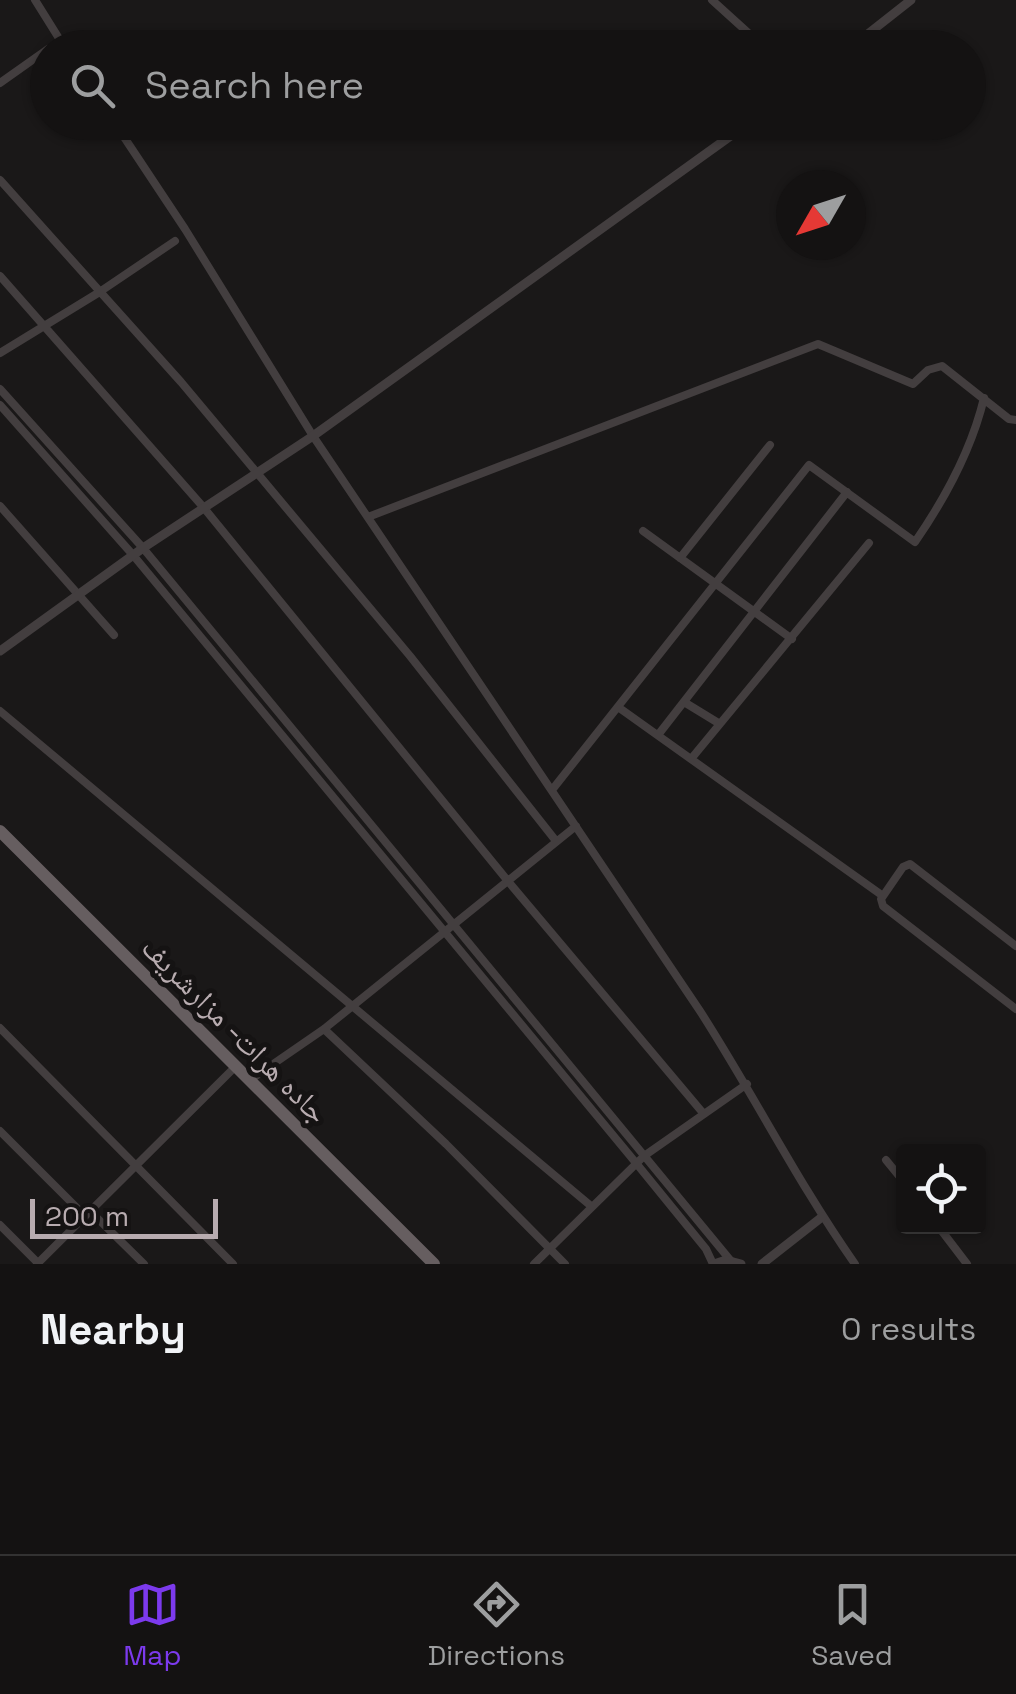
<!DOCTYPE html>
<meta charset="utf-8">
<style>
:root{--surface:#141212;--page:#212020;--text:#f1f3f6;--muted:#9d9e9f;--line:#333232;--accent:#7c3aed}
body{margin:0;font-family:"Space Grotesk","Noto Naskh Arabic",sans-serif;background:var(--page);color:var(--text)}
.controls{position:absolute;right:30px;bottom:30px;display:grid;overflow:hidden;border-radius:10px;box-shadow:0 2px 8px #0004}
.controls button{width:90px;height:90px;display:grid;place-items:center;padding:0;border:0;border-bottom:2px solid var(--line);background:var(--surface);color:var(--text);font:50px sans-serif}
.compass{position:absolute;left:776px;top:170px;width:90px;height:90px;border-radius:50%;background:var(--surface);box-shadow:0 2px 8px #0004;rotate:231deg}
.scale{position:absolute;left:30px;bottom:25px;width:188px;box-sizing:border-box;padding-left:10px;border:5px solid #b8acb0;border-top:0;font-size:28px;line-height:35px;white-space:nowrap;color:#b8acb0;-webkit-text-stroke:8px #151313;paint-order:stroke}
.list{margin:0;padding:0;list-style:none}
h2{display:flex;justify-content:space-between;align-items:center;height:130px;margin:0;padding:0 40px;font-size:42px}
h2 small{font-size:32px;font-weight:400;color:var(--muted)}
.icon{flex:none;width:55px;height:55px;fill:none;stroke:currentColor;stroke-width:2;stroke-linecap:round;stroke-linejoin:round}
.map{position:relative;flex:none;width:1016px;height:1264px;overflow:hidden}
.search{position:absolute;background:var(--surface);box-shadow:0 2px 8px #0004;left:30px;right:30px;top:30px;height:110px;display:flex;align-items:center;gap:25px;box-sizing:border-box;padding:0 35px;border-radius:55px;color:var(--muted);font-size:38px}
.sheet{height:290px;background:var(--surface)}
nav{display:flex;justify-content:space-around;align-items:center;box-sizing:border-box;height:140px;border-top:2px solid var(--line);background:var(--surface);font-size:28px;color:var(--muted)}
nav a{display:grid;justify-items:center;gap:5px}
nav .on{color:var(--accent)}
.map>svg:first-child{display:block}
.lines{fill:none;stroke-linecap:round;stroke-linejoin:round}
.minor{stroke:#433e3f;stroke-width:8}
.tertiary{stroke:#433e3f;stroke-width:9}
.trunk{stroke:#665e60;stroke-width:12}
.labels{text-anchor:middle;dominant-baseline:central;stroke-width:10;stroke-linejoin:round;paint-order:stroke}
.street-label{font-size:30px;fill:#b8acb0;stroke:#151313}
</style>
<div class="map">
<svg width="1016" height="1264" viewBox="0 0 1016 1264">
<rect width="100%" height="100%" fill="#1a1818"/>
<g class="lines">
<path class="minor" d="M 35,0 L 65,48
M 712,0 L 765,48
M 0,83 L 48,49
M 114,122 L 185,229 L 313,436 L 700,1011 C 754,1095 798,1183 855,1264
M 0,180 L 181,382 L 410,656 L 556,841
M 0,276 L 204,508 L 507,880 L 703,1113
M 0,353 L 98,293 L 175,241
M 0,389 L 143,548 L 731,1261
M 0,405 L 133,555 L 636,1163 L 706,1249 L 713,1264
M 0,506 L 114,635
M 368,517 L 818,344 L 913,384 L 928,370 L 942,366 L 1009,419 L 1016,420
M 643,531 L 792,639
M 680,558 L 770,445
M 684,702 L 720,724
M 618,707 L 883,896
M 0,711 L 591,1206
M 658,735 L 847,492
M 691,759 L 869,543
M 552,790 L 809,465 L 915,542 C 944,500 972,448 984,398
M 1016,946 L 910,864 L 903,867 L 881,899 L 883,906 L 1016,1009
M 0,1028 L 233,1264
M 324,1029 L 446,1144 L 565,1264
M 250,1080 L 324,1029 L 576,826
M 0,1131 L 85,1216
M 886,1160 L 904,1182
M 90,1211 L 144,1264
M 0,1225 L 38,1263
M 938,1226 L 967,1264
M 37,1264 L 236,1066
M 534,1264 L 644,1156 L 747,1084"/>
<path class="tertiary" d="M 850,48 L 911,0
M 0,651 L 143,548 L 313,436 L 750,122
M 714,1264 L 726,1260 L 741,1264
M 762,1264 L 822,1217"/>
<path class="trunk" d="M 0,831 L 434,1264"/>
</g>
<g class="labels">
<g class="street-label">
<text transform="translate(235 1030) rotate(45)">جاده هرات- مزارشریف</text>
</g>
</g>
</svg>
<div class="controls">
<button><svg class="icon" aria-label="locate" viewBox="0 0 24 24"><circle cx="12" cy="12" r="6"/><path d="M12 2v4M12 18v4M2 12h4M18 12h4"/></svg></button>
</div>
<svg class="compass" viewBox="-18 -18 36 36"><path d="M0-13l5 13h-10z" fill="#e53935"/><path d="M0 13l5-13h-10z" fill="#9d9e9f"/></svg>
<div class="scale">200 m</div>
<div class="search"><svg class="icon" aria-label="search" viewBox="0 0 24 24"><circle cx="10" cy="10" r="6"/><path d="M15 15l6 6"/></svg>Search here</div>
</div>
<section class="sheet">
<h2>Nearby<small>0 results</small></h2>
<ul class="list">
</ul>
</section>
<nav>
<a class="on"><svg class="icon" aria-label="map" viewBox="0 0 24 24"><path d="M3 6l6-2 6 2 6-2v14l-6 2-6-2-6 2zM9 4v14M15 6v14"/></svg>Map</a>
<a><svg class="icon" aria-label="directions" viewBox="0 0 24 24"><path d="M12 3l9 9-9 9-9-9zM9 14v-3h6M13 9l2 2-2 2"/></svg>Directions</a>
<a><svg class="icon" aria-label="saved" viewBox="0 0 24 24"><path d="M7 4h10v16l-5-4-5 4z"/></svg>Saved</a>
</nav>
